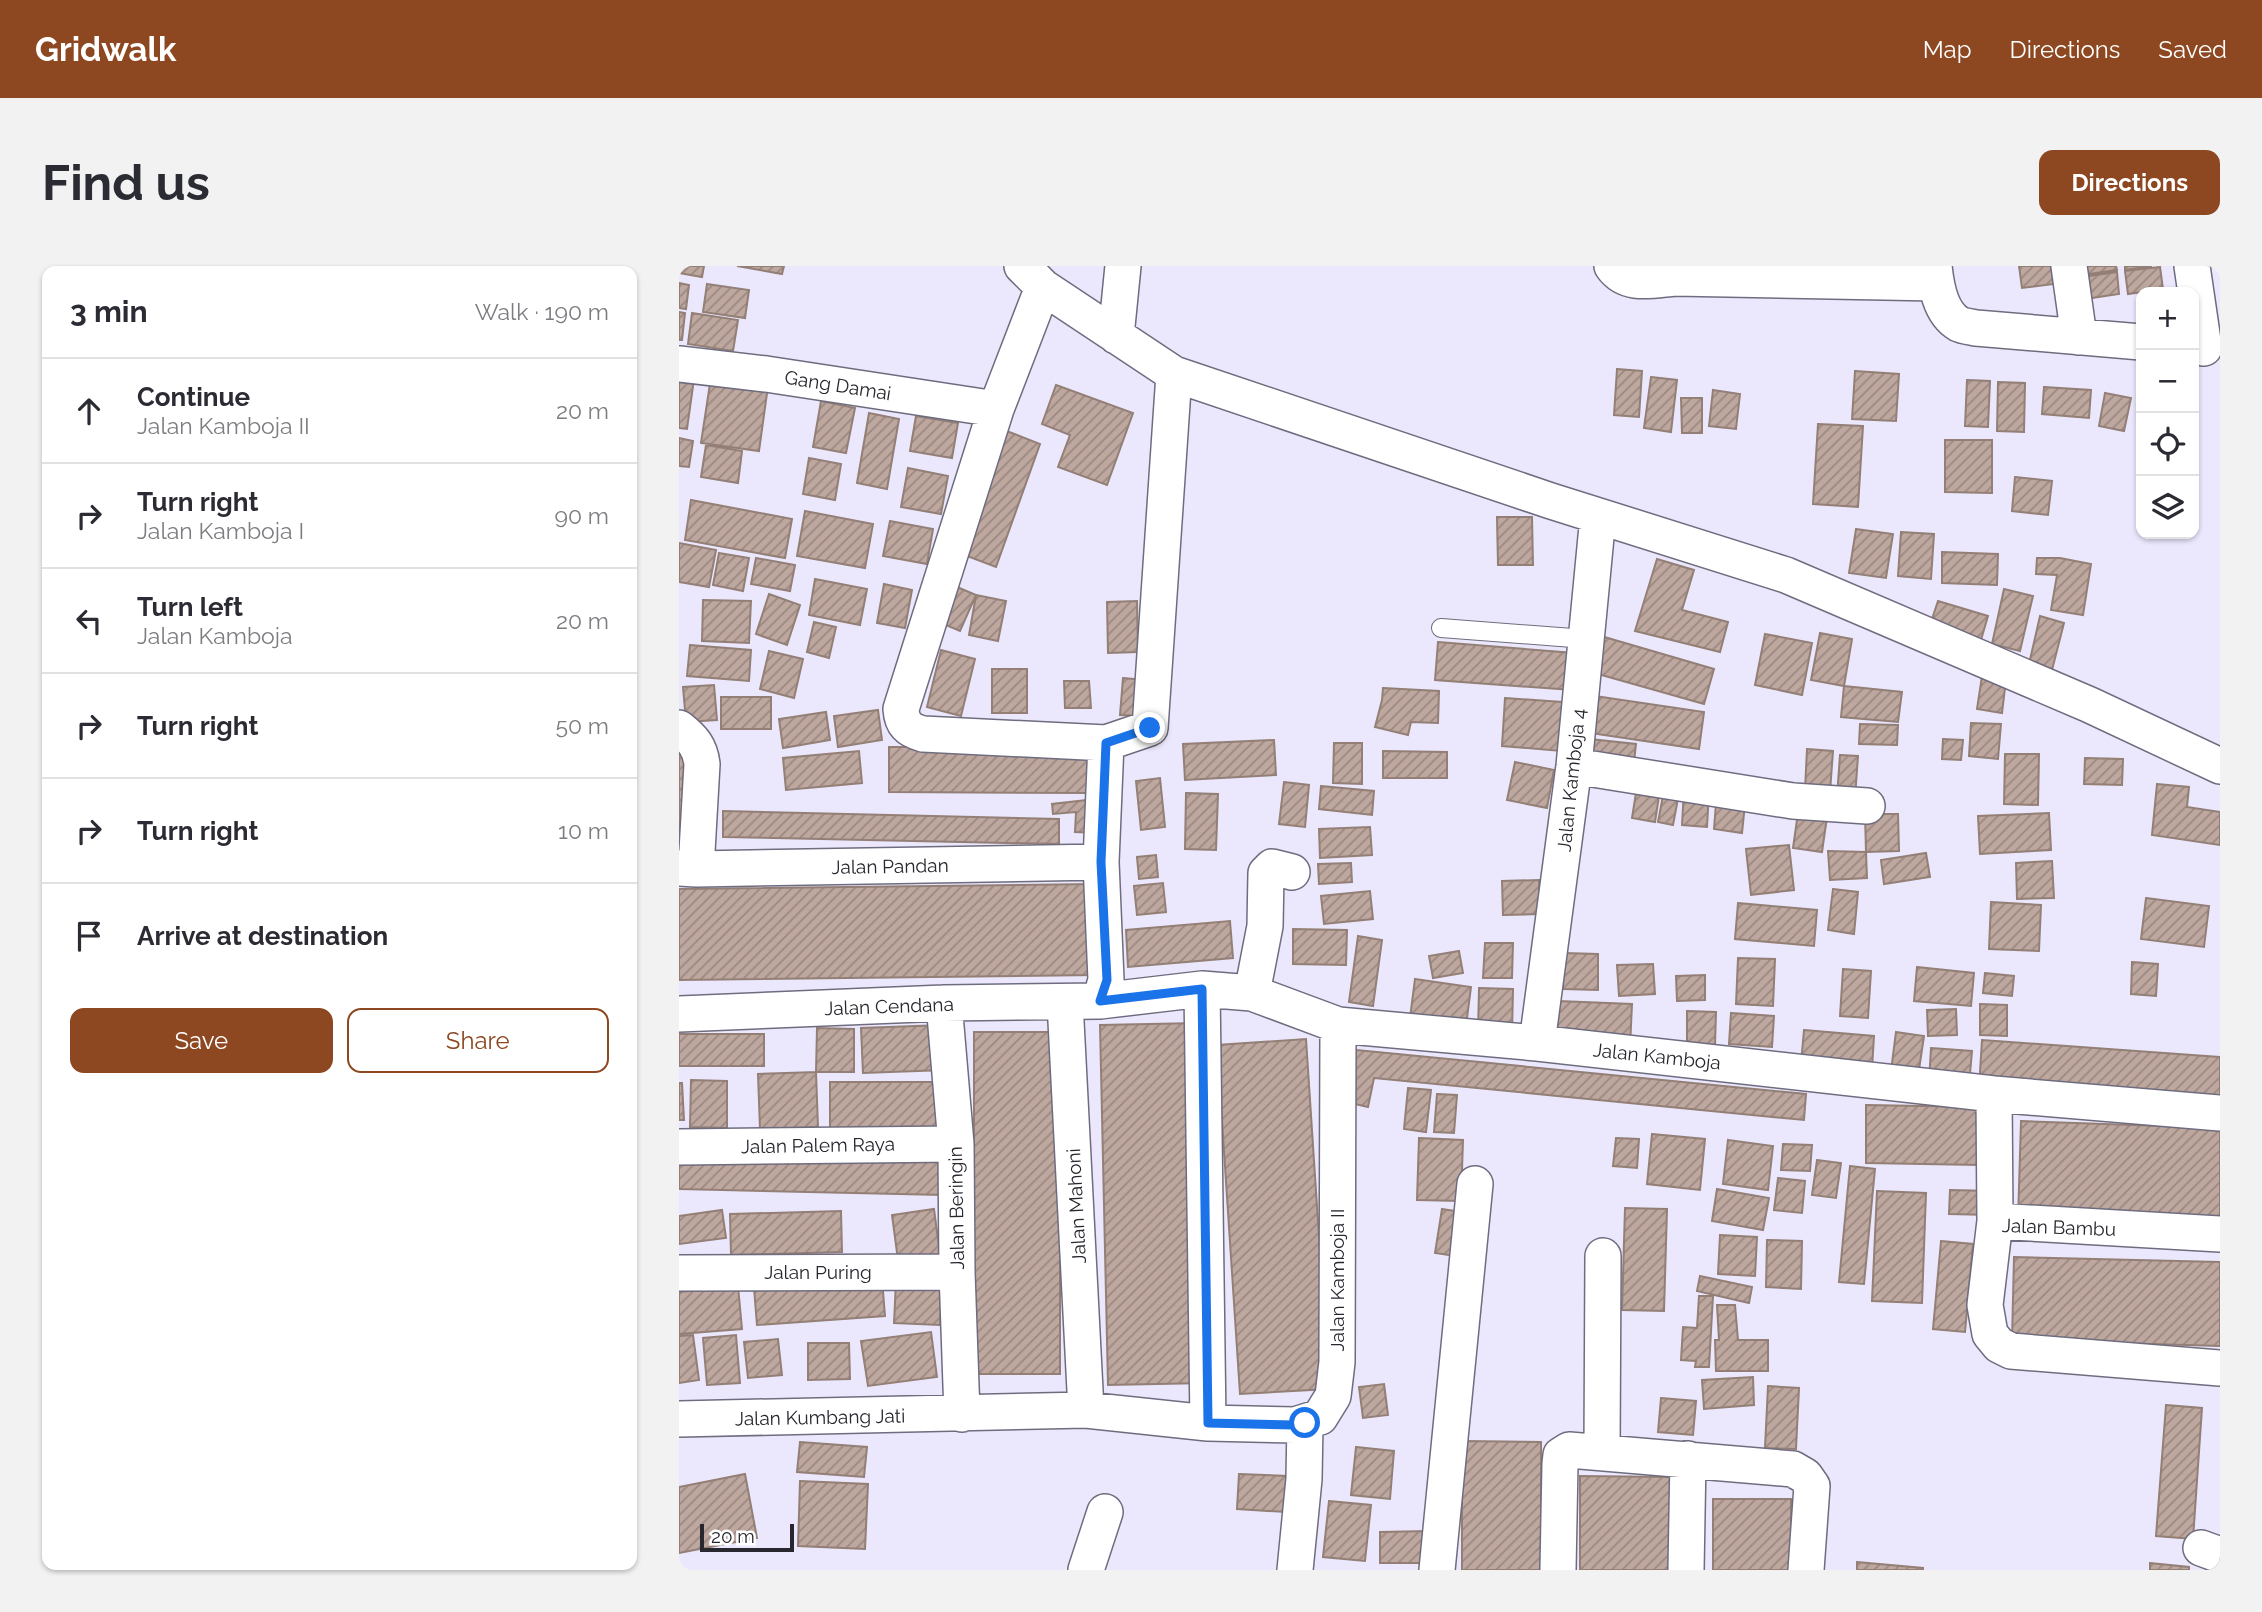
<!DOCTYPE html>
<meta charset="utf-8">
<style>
:root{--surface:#fff;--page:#f2f2f3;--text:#2b2b33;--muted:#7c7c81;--line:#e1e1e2;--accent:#8d4721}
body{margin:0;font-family:Raleway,sans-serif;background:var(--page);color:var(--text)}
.controls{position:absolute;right:21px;top:21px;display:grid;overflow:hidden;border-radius:14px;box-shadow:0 2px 5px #0004}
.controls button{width:63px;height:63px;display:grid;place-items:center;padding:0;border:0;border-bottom:2px solid var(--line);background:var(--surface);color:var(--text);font:35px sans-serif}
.scale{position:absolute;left:21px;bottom:18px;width:94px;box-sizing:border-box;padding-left:7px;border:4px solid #28262e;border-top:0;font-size:19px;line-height:24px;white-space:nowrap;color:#28262e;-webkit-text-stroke:5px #fff;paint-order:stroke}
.stop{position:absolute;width:21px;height:21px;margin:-16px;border:5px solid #1a73e8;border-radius:50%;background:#fff}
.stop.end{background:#1a73e8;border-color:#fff;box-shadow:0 2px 7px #0008}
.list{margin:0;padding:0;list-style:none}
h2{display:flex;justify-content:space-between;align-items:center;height:91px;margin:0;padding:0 28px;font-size:30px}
h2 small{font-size:23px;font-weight:400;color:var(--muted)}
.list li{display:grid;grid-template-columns:46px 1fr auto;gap:21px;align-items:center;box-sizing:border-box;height:105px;padding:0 28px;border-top:2px solid var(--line)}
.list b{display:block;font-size:26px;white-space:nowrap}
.list p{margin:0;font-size:23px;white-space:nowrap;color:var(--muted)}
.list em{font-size:23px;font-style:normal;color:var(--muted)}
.actions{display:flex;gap:14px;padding:21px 28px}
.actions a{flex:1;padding:16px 0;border:2px solid var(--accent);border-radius:14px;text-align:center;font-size:24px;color:var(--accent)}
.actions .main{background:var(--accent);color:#fff}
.icon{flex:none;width:38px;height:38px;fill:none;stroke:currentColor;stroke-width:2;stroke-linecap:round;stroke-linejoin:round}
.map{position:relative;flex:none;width:1541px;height:1304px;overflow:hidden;border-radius:14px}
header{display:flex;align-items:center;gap:42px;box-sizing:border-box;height:98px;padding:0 35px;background:var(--accent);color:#fff}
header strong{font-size:33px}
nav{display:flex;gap:38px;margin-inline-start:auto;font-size:24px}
.intro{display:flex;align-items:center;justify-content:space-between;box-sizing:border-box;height:168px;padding:0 42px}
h1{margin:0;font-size:49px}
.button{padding:18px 32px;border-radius:14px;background:var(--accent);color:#fff;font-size:24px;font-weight:700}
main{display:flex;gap:42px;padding:0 42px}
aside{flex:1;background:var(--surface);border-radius:14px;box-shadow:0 2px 5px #0004}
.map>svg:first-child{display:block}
.building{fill:url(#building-hatch);stroke:#937f76;stroke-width:2}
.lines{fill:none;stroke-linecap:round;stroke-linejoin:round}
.lane-casing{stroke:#6f6c7f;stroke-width:20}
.street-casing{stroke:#6f6c7f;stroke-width:38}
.lane{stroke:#fff;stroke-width:18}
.street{stroke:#fff;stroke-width:35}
.route{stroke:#1a73e8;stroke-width:9}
.labels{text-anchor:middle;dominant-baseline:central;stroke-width:6;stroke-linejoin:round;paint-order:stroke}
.street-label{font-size:19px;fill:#28262e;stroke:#fff}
</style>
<header>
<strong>Gridwalk</strong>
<nav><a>Map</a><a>Directions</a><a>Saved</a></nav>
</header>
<div class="intro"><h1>Find us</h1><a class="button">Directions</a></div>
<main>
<aside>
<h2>3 min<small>Walk · 190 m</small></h2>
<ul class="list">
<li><svg class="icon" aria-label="ahead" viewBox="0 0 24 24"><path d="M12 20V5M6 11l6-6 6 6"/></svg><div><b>Continue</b><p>Jalan Kamboja II</p></div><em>20 m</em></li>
<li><svg class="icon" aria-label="right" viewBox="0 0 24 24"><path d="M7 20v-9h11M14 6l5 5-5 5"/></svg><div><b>Turn right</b><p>Jalan Kamboja I</p></div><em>90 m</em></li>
<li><svg class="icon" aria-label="left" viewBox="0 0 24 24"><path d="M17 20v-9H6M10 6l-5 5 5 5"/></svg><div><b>Turn left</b><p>Jalan Kamboja</p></div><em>20 m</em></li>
<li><svg class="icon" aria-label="right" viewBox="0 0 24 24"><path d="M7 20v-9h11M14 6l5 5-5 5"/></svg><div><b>Turn right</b></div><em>50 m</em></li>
<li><svg class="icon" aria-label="right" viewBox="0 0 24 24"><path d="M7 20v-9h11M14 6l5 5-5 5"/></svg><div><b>Turn right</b></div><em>10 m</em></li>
<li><svg class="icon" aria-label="arrive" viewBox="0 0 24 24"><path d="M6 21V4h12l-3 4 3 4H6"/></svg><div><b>Arrive at destination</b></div></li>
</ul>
<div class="actions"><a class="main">Save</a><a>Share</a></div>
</aside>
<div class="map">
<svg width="1541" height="1304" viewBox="0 0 1541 1304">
<defs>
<pattern id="building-hatch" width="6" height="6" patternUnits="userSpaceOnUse" patternTransform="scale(1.75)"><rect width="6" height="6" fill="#bda79e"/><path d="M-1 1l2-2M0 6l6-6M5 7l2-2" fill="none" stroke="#9a8881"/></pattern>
</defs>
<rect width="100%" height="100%" fill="#ebe8fd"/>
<path class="building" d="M 0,0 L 25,0 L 23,11 L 0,7 Z
M 58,0 L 105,0 L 103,8 Z
M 1340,0 L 1373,0 L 1375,18 L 1343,22 Z
M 1402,0 L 1437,0 L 1438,4 L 1403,9 Z
M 1446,0 L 1473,0 L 1446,4 Z
M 1481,1 L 1484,23 L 1449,28 L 1446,5 Z
M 1438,6 L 1440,28 L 1406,33 L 1403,11 Z
M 0,17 L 10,19 L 7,43 L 0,42 Z
M 28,18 L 70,24 L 66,52 L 24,46 Z
M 0,46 L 6,47 L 3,74 L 0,74 Z
M 13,47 L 59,54 L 54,85 L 9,78 Z
M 938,103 L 963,105 L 960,151 L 935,149 Z
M 1176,105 L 1220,108 L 1217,155 L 1173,153 Z
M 0,111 L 15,113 L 8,163 L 0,162 Z
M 32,111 L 89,120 L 80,185 L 22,177 Z
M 972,111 L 998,114 L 992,166 L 965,162 Z
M 1288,114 L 1311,115 L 1309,161 L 1286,160 Z
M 1319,116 L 1346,117 L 1345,166 L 1318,165 Z
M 377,119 L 454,147 L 428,219 L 379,201 L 391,169 L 363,158 Z
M 1365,121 L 1412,124 L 1410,152 L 1363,148 Z
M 1034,124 L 1061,128 L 1057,163 L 1030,160 Z
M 1426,127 L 1452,132 L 1445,165 L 1420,160 Z
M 1002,132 L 1023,132 L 1023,167 L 1003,167 Z
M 142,135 L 176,142 L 167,187 L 134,181 Z
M 190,147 L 220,153 L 208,223 L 178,217 Z
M 237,150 L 279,157 L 273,192 L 231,185 Z
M 1139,158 L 1184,160 L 1179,241 L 1134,238 Z
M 325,164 L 361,178 L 317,301 L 280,287 Z
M 0,172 L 14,175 L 10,201 L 0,200 Z
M 1266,174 L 1313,174 L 1313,227 L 1266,226 Z
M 27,179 L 63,185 L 59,217 L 22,211 Z
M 130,192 L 162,198 L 156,234 L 124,228 Z
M 229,202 L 269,210 L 262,248 L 222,241 Z
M 1336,211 L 1373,215 L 1369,249 L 1333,245 Z
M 12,234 L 113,253 L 106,292 L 6,274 Z
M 126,245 L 194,258 L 186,302 L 118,290 Z
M 818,251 L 853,251 L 854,299 L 819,299 Z
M 211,255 L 254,263 L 248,298 L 204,290 Z
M 1177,263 L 1214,268 L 1207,312 L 1170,307 Z
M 1222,266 L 1255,268 L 1252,313 L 1219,310 Z
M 0,277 L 37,284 L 30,321 L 0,316 Z
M 1263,286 L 1319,288 L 1318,319 L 1263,317 Z
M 40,287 L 70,292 L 64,325 L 34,319 Z
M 77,292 L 116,299 L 111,325 L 72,318 Z
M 1358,292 L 1381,292 L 1412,298 L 1404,349 L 1372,344 L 1378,309 L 1357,308 Z
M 978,293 L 1015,304 L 1003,344 L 1049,356 L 1041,386 L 956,365 Z
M 136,313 L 188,323 L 181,359 L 130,349 Z
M 205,318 L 233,324 L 226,362 L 198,357 Z
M 271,318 L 297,329 L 281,365 L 255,354 Z
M 1325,323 L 1354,330 L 1341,385 L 1313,378 Z
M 90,328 L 121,339 L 108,379 L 77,368 Z
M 297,329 L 327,335 L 319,375 L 290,369 Z
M 24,334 L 72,335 L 70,377 L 23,375 Z
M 458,335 L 459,386 L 429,387 L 428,336 Z
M 1259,335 L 1309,350 L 1302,374 L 1251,359 Z
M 1361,350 L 1385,357 L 1373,404 L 1350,398 Z
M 135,356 L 157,361 L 150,392 L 128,386 Z
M 1141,367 L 1173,373 L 1165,420 L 1132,414 Z
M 1086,368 L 1133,377 L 1123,429 L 1076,419 Z
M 922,370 L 1035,403 L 1025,438 L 912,406 Z
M 759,376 L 895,387 L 893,424 L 756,414 Z
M 11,379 L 72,384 L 70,415 L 8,410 Z
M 262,384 L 296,393 L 282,450 L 248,441 Z
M 90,385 L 124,393 L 115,432 L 81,423 Z
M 313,403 L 348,403 L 348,447 L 313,447 Z
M 1303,410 L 1327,413 L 1323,447 L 1298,443 Z
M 444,412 L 465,414 L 463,450 L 441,449 Z
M 385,415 L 410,415 L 412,442 L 386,442 Z
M 35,419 L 38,454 L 7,456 L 4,421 Z
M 1165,420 L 1223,426 L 1219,456 L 1162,451 Z
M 704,422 L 760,425 L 759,457 L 732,456 L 729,469 L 696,461 L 703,434 Z
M 916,430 L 1025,446 L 1020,483 L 911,467 Z
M 42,431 L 92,431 L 92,463 L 42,463 Z
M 826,432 L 897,437 L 894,486 L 823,480 Z
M 199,444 L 203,474 L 159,481 L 155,450 Z
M 147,446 L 151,474 L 104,482 L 100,453 Z
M 1292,457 L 1322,458 L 1319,493 L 1290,490 Z
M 1181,458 L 1219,459 L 1218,479 L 1180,478 Z
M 911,473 L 957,478 L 955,496 L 909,492 Z
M 1264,473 L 1284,474 L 1282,494 L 1263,493 Z
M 595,474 L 597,509 L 506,514 L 504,478 Z
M 0,475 L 7,475 L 2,566 L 0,566 Z
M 655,477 L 683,477 L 683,518 L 654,517 Z
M 210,481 L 410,481 L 410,527 L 210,526 Z
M 1128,483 L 1154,485 L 1151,526 L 1126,524 Z
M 180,485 L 183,517 L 107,524 L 104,492 Z
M 704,485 L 768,486 L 768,512 L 704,512 Z
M 1326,488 L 1360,488 L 1359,539 L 1325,538 Z
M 1161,489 L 1179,490 L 1176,532 L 1158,531 Z
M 1406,492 L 1444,493 L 1443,519 L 1405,518 Z
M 836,496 L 875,504 L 868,542 L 828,534 Z
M 481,512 L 486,561 L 462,564 L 457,515 Z
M 959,514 L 982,517 L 976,556 L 953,552 Z
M 605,516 L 630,519 L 626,561 L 600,558 Z
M 1478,518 L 1510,521 L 1508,541 L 1541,546 L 1541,579 L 1473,569 Z
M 986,519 L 1001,522 L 994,559 L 979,556 Z
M 642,520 L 695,525 L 693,549 L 640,543 Z
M 1005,523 L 1030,525 L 1028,561 L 1003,559 Z
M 1038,525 L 1067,528 L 1063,567 L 1035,563 Z
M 507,527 L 539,528 L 537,584 L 506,583 Z
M 416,533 L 420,567 L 396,566 L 397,546 L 374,548 L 373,538 Z
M 1120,540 L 1149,544 L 1143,586 L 1114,582 Z
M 44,545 L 380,553 L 380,578 L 44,571 Z
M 1370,547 L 1372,584 L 1301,588 L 1299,550 Z
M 1186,548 L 1219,548 L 1220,585 L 1187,586 Z
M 691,561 L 693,589 L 641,592 L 640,563 Z
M 1110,579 L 1115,624 L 1072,629 L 1067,583 Z
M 1149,585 L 1187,586 L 1188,612 L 1151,614 Z
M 1247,587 L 1251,611 L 1205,618 L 1202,594 Z
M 477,589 L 479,611 L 460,613 L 458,591 Z
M 1373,595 L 1375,632 L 1338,633 L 1337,597 Z
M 672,597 L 673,616 L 640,618 L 639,598 Z
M 860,614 L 861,648 L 824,649 L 823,615 Z
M 484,617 L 487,646 L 458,649 L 455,620 Z
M 416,618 L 417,709 L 0,714 L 0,623 Z
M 1154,623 L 1179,626 L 1175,668 L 1149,664 Z
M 691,625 L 694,653 L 645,658 L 642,630 Z
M 1467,632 L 1530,640 L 1525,681 L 1462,673 Z
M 1312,636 L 1362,639 L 1360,685 L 1310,683 Z
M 1059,637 L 1138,644 L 1135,680 L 1056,673 Z
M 551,655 L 554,692 L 449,701 L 447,664 Z
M 614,663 L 668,664 L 667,699 L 614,698 Z
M 679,670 L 703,674 L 694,740 L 670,736 Z
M 806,677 L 834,677 L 833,712 L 804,712 Z
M 780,685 L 784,707 L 754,712 L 750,690 Z
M 885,687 L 919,688 L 919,724 L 884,723 Z
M 1059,692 L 1096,693 L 1094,740 L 1057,738 Z
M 1453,696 L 1479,698 L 1477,730 L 1452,728 Z
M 974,698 L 976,728 L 940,730 L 938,699 Z
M 1238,701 L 1295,707 L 1292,740 L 1235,735 Z
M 1164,703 L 1192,705 L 1189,752 L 1161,750 Z
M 1306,707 L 1335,710 L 1333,730 L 1304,727 Z
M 1026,709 L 1026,734 L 998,735 L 997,710 Z
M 736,713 L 792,721 L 787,760 L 731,752 Z
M 800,722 L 834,723 L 833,768 L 799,767 Z
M 879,735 L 953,738 L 951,781 L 878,778 Z
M 1301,738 L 1328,739 L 1328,770 L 1301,769 Z
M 1277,743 L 1278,769 L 1249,770 L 1248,744 Z
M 1008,745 L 1037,746 L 1036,780 L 1008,779 Z
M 1052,747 L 1095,750 L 1093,781 L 1050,778 Z
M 519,757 L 528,1117 L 429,1119 L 421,759 Z
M 264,759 L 266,804 L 184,807 L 182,762 Z
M 138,762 L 175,763 L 175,806 L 137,806 Z
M 1125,764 L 1195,770 L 1193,803 L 1122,797 Z
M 295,766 L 381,766 L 381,1108 L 295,1108 Z
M 1217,766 L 1245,770 L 1238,817 L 1211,813 Z
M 0,768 L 85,768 L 85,800 L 0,800 Z
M 627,773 L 650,1123 L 561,1128 L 538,779 Z
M 1303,774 L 1541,791 L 1541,840 L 1300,822 Z
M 1252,782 L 1293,785 L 1290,819 L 1250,816 Z
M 667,783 L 1127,828 L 1125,854 L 695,812 L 689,841 L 663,835 Z
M 137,806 L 139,861 L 81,863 L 79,808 Z
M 12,814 L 48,815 L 48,862 L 11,861 Z
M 151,816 L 269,816 L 269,864 L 151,863 Z
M 0,817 L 3,817 L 5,854 L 0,854 Z
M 729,822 L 752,824 L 747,866 L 725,863 Z
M 758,828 L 778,829 L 775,867 L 755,866 Z
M 1187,839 L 1301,841 L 1301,899 L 1187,897 Z
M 1342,855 L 1541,862 L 1541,961 L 1339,954 Z
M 973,868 L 1026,873 L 1021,924 L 968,918 Z
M 740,872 L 784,874 L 782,935 L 738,934 Z
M 937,872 L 960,873 L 958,902 L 934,900 Z
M 1049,874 L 1094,880 L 1089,924 L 1044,918 Z
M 1104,878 L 1133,879 L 1131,905 L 1102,904 Z
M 0,886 L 264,892 L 264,929 L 0,923 Z
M 1138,894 L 1162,897 L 1157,932 L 1133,929 Z
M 1171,900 L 1196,903 L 1185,1018 L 1160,1016 Z
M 1099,912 L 1126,915 L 1123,947 L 1095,944 Z
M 1038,923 L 1090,932 L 1084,964 L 1033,955 Z
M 1271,924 L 1313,925 L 1312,949 L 1270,948 Z
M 1198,925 L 1247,927 L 1243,1037 L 1193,1035 Z
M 946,942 L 988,943 L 985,1045 L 943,1044 Z
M 255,943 L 261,989 L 219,994 L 213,949 Z
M 763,943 L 790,947 L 784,991 L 756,987 Z
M 43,944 L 47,972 L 0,978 L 0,950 Z
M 162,945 L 163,986 L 52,989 L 51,948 Z
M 1041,969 L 1078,971 L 1076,1010 L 1039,1008 Z
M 1088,974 L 1123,975 L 1122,1023 L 1087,1021 Z
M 1262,975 L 1294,978 L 1286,1066 L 1254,1063 Z
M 1335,991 L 1541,996 L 1541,1080 L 1333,1074 Z
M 1021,1010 L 1073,1021 L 1070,1037 L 1018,1025 Z
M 203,1013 L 206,1050 L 78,1059 L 75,1022 Z
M 217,1015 L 263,1017 L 261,1059 L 215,1057 Z
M 59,1020 L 63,1063 L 0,1068 L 0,1026 Z
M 1020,1030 L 1034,1030 L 1030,1101 L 1016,1101 L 1017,1095 L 1002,1094 L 1004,1061 L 1018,1062 Z
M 1038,1039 L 1056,1039 L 1059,1074 L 1089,1074 L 1089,1105 L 1037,1105 L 1036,1074 L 1040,1074 Z
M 252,1066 L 258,1111 L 189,1120 L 182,1075 Z
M 14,1069 L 20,1114 L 0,1117 L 0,1070 Z
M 57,1069 L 61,1117 L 28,1119 L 24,1072 Z
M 99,1073 L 103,1109 L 69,1112 L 65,1076 Z
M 129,1077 L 170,1077 L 171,1113 L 129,1114 Z
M 1074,1111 L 1075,1139 L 1025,1143 L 1023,1114 Z
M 705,1118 L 709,1149 L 684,1152 L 680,1121 Z
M 1089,1120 L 1120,1122 L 1117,1183 L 1086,1182 Z
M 982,1132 L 1017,1135 L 1014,1169 L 979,1166 Z
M 1487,1139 L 1523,1142 L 1514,1273 L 1477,1270 Z
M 783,1175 L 862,1176 L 862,1304 L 783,1304 Z
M 121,1176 L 188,1181 L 185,1211 L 118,1206 Z
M 677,1181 L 715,1185 L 711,1233 L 672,1229 Z
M 66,1208 L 78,1272 L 0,1287 L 0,1221 Z
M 560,1208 L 609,1210 L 607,1246 L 558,1243 Z
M 901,1210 L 991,1211 L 991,1304 L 901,1304 Z
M 121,1215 L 189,1218 L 186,1283 L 119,1280 Z
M 1034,1233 L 1112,1233 L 1112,1304 L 1034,1304 Z
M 650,1235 L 692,1239 L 686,1295 L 644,1291 Z
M 749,1265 L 749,1297 L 701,1297 L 701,1266 Z
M 1178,1296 L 1244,1302 L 1244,1304 L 1178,1304 Z
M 1471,1297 L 1510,1301 L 1510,1304 L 1471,1304 Z"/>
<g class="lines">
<defs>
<path id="lane" d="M 762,362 L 907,373"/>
<path id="street" d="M 343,0 L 364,21 L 495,108 L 872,235 L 1107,309 L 1411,439 L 1541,500
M 933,0 C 948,21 973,14 996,12 L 1257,17
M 1255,0 C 1257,20 1261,47 1280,58 C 1284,60 1292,61 1297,62 L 1462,76
M 1390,0 L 1400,71
M 1513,0 L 1525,82
M 364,21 L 317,143 L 222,443 C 223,458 229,464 244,468 L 427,477 L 471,462 L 495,108
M 437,70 L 444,0
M 0,98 L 87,108 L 317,143
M 0,462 C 14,473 21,481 23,498 L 17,603
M 895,500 L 1114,535 L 1188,540
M 0,602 L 17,603 L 422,596
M 523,723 L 529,1157
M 573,727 L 586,660 L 587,607 L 593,601 L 613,606
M 421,735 L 427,714 L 422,596 L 427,477
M 386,736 L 407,1144
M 265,737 L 277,878 L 278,1006 L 283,1148
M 0,748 L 265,737 L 421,735 L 523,723 L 573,727 L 659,759 L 858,777 L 1315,828 L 1541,847
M 858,777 L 895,500 L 919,250
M 1315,828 L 1316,955 L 1306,1039 L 1311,1068 L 1320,1079 L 1332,1085 L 1541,1102
M 0,881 L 277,878
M 1316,955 L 1541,968
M 0,1007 L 278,1006
M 0,1153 L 407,1144 L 529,1157 L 616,1159 L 641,1151 L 654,1130 L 658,1096 L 659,759
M 923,1186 L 924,990
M 1522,1282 L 1541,1289
M 407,1304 L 426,1246
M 616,1304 L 625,1213 L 626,1157
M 758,1304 L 796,918
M 879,1304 L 881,1198 L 882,1189 L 890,1184 L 1114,1203 L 1126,1210 L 1133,1220 L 1127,1304
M 1007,1304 L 1009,1193"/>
</defs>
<use href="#lane" class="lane-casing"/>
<use href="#street" class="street-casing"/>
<use href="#lane" class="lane"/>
<use href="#street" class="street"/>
</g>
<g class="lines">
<path class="route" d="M 471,462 L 427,477 L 422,596 L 428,714 L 421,735 L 523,723 L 529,1157 L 615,1159 L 626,1157"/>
</g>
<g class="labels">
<g class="street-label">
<text transform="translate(159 119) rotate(9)">Gang Damai</text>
<text transform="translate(892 514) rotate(-84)">Jalan Kamboja 4</text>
<text transform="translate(211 600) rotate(-1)">Jalan Pandan</text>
<text transform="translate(210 740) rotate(-2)">Jalan Cendana</text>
<text transform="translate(978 790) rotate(6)">Jalan Kamboja</text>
<text transform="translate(139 879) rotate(-1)">Jalan Palem Raya</text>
<text transform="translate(397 940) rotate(-93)">Jalan Mahoni</text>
<text transform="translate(277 942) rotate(-91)">Jalan Beringin</text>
<text transform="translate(1380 961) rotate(2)">Jalan Bambu</text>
<text x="139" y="1006">Jalan Puring</text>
<text transform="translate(658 1014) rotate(-90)">Jalan Kamboja II</text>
<text transform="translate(141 1151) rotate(-1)">Jalan Kumbang Jati</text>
</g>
</g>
</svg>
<div class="controls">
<button>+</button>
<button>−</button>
<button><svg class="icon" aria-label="locate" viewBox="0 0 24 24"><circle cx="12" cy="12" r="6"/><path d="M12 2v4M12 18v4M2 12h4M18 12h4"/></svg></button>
<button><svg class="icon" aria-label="layers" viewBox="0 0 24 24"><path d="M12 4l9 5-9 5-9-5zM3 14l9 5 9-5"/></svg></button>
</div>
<div class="scale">20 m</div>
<div class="stop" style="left:626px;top:1157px"></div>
<div class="stop end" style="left:471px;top:462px"></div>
</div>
</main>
